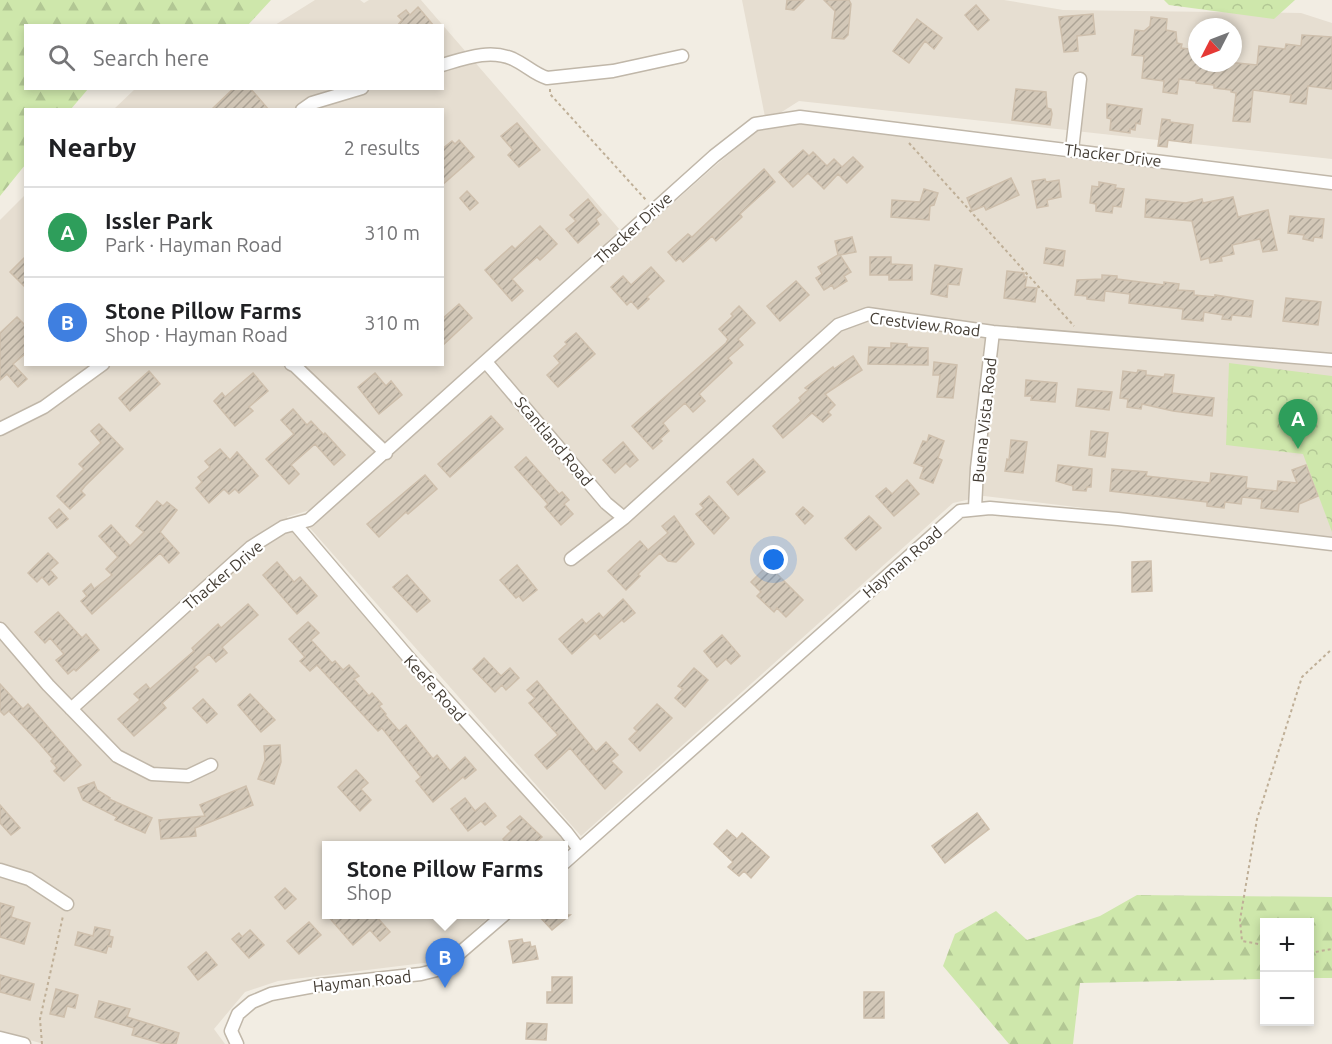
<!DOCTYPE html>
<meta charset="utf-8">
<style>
:root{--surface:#fff;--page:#f2f2f2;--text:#202124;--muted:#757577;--line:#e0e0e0;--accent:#111827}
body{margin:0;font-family:Ubuntu,sans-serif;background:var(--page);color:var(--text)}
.controls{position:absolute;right:18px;bottom:18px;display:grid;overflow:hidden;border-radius:0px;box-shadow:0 3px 9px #0003}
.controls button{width:54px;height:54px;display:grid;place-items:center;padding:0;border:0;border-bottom:2px solid var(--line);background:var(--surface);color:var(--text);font:30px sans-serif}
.compass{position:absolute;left:1188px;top:18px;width:54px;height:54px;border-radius:50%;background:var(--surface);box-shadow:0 3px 9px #0003;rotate:228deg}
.you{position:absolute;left:774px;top:560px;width:21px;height:21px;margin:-15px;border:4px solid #fff;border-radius:50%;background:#1a73e8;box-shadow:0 0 0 9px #1a73e833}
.badge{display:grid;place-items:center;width:39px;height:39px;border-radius:50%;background:var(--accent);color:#fff;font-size:20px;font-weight:700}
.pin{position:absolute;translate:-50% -50px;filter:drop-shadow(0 2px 3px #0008)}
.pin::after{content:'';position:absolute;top:32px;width:21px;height:18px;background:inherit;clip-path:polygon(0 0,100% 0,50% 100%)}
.popup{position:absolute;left:322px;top:841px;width:246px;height:78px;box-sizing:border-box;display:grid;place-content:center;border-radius:0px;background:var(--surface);filter:drop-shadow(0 2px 4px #0005);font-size:20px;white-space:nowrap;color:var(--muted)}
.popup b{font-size:22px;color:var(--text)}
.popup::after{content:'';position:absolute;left:50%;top:100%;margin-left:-12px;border:12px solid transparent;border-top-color:var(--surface)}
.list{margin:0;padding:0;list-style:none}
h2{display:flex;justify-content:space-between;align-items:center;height:78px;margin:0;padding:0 24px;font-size:26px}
h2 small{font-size:20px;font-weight:400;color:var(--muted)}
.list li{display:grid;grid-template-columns:39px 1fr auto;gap:18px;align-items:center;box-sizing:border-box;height:90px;padding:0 24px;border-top:2px solid var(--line)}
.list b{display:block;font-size:22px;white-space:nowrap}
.list p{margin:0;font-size:20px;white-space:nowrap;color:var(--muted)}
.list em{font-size:20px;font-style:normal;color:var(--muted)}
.icon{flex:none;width:33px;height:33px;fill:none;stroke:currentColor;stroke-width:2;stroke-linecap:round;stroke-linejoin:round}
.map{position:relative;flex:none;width:1332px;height:1044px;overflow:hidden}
.search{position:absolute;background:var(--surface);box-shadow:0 3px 9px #0003;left:24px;top:24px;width:420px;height:66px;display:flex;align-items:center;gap:15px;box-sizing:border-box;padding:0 21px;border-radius:0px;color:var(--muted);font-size:22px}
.panel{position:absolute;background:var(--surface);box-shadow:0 3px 9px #0003;left:24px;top:108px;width:420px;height:258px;border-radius:0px}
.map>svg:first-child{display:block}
.residential{fill:#e6ded1;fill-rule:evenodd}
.forest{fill:url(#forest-firs)}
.park{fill:url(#park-crowns)}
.building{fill:url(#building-hatch);stroke:#cebfac;stroke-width:1.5}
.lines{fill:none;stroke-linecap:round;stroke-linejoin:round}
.minor-casing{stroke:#c0b7a9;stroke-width:15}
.path{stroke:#bfaf97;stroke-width:2;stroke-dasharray:3 3;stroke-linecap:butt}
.minor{stroke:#fff;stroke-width:12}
.labels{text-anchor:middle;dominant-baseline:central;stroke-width:4.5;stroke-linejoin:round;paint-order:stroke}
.street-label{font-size:16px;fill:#433c33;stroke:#fff}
</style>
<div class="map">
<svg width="1332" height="1044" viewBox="0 0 1332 1044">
<defs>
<pattern id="forest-firs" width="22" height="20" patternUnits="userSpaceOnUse" patternTransform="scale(1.5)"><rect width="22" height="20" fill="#cee7ab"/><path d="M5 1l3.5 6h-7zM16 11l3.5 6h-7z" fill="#b2c794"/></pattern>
<pattern id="park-crowns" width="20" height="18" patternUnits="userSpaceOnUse" patternTransform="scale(1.5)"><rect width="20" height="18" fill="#cee7ab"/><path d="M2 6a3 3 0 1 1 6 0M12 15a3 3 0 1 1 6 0" fill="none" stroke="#b2c794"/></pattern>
<pattern id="building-hatch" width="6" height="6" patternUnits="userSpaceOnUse" patternTransform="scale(1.5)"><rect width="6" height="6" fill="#d3c8b8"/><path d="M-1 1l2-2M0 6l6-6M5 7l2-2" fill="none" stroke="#ada496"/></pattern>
</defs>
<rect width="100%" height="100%" fill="#f2ede3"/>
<path class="residential" d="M 315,0 L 360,0 L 364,3 L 369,0 L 421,0 L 620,230 L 310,510 L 287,517 L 567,844 L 564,847 L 564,846 L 326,846 L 326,914 L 491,915 L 440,961 L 278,981 L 245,992 L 214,1029 L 225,1044 L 44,1044 L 0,1032 L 0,220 L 25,195 L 26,364 L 442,364 L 442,110 L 114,109 L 135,89 L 442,88 L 442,26 L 275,25 Z
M 742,0 L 1004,0 L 1063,10 L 1301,13 L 1332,23 L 1332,159 L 799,101 L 766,122 ZM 1197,27 L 1233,27 L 1233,63 L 1197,63 Z
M 803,124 L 1068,158 L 1332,186 L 1332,538 L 984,496 L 953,503 L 581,836 L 309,527 L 716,165 L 758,130 Z"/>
<path class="forest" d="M 0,0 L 271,0 L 248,25 L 26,26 L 26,88 L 88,89 L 71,109 L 26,110 L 25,165 L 0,196 Z
M 1137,895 L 1332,897 L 1332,978 L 1310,978 L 1310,922 L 1264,922 L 1264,979 L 1080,983 L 1073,1044 L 1009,1044 L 943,966 L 955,934 L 996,911 L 1027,940 L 1100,916 Z"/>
<path class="park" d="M 1164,0 L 1295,0 L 1274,19 L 1169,5 Z
M 1229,363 L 1332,376 L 1332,532 L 1303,454 L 1226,445 Z"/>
<path class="building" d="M 787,0 L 804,0 L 794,10 L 786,9 Z
M 824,0 L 849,0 L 851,4 L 848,35 L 844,39 L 832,38 L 835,11 Z
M 976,5 L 989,20 L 978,30 L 965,15 Z
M 418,7 L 434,26 L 397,26 L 402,20 L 398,16 L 406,10 L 410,15 Z
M 1093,14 L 1095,34 L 1077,36 L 1078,51 L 1064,52 L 1059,17 Z
M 1151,17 L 1167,19 L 1166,30 L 1176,32 L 1177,43 L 1182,44 L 1181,48 L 1197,50 L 1197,63 L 1237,63 L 1257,65 L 1259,46 L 1285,49 L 1286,44 L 1301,46 L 1302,35 L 1332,37 L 1332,89 L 1308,86 L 1306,104 L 1290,102 L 1291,95 L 1253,90 L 1250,122 L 1233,121 L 1236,93 L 1231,92 L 1231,90 L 1214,88 L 1214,85 L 1196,83 L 1196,81 L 1179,79 L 1177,94 L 1163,92 L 1164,81 L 1142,78 L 1144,56 L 1132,55 L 1135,30 L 1144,31 L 1150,26 Z
M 917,19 L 942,38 L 934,49 L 925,41 L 909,63 L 893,51 Z
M 234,88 L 250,88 L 269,110 L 211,110 Z
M 1016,89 L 1046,92 L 1047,108 L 1051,109 L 1052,114 L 1050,125 L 1012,120 Z
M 1107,104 L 1142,109 L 1140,124 L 1136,123 L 1135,130 L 1130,129 L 1130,133 L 1110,130 L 1111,119 L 1107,118 Z
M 1162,119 L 1170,120 L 1170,122 L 1193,125 L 1191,143 L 1168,140 L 1167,147 L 1158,146 Z
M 517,123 L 540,150 L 519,167 L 508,155 L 513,150 L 501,136 Z
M 459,140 L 474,157 L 442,185 L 442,149 L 452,141 L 455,144 Z
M 803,150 L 809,156 L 813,152 L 827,166 L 834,159 L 842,167 L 853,157 L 863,167 L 847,183 L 838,174 L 824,189 L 808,173 L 793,187 L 779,172 Z
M 764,169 L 775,182 L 740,214 L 742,217 L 716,241 L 712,236 L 683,262 L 680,258 L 676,261 L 668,252 L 688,234 L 692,237 Z
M 1011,178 L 1019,195 L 986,210 L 984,206 L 972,211 L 967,198 Z
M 1045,179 L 1046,182 L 1059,180 L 1061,197 L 1047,200 L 1048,206 L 1037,208 L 1032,181 Z
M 1099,182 L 1116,185 L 1115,188 L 1124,189 L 1121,207 L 1113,206 L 1112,213 L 1096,211 L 1096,204 L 1090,203 L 1092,186 L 1099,187 Z
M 924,189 L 938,193 L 934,205 L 930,206 L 929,220 L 891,217 L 892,200 L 920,202 Z
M 467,191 L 478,203 L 470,210 L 460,198 Z
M 1233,197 L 1238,217 L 1268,210 L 1277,250 L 1263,252 L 1260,239 L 1232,245 L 1234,254 L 1221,257 L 1222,261 L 1210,263 L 1209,258 L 1201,260 L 1192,221 L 1145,217 L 1146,199 L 1186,203 L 1202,199 L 1203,203 Z
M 588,199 L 601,215 L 596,219 L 599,224 L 578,243 L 566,229 L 576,221 L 570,215 Z
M 1290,216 L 1324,219 L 1322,238 L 1314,237 L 1313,241 L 1303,239 L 1304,235 L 1288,233 Z
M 540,226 L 557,244 L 540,260 L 537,257 L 512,279 L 523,291 L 512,301 L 485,270 L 512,246 L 515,249 Z
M 852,237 L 856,252 L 840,255 L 851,272 L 844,276 L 847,281 L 834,289 L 832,285 L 824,290 L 816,278 L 822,274 L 818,267 L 838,255 L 835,241 Z
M 1046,248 L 1065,251 L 1063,266 L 1044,263 Z
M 26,256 L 26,288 L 10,272 Z
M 870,257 L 891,257 L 891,264 L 912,265 L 912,280 L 889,280 L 889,275 L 870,275 Z
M 935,265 L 962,269 L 959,285 L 948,284 L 947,297 L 931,294 Z
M 651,267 L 664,281 L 647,297 L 649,299 L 638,309 L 631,301 L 627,305 L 611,287 L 623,276 L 631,285 Z
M 1007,271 L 1024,273 L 1024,277 L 1027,277 L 1025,287 L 1037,288 L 1035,302 L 1004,298 Z
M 1102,275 L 1117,276 L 1117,279 L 1164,285 L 1164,282 L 1179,284 L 1178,290 L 1194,291 L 1194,295 L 1215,297 L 1215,295 L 1253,301 L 1251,317 L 1232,315 L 1231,320 L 1222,319 L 1223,315 L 1204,312 L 1203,321 L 1182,319 L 1183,309 L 1129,303 L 1130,294 L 1105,291 L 1104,301 L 1087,299 L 1087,296 L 1075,295 L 1077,280 L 1102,279 Z
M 796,281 L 809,295 L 780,321 L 767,306 Z
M 1286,298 L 1321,302 L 1318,325 L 1283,321 Z
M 459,304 L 472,318 L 442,346 L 442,319 Z
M 739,306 L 755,323 L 738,339 L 743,345 L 728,358 L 732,363 L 699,394 L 705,401 L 693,412 L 685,403 L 663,423 L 669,431 L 660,439 L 662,441 L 653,449 L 632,426 L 726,343 L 728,339 L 719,329 L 733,316 L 731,314 Z
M 17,317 L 26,326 L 26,353 L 13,364 L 27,379 L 18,387 L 7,374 L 0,380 L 0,333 Z
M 576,333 L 595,354 L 558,387 L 547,375 L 560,363 L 554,356 L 567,344 L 565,342 Z
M 891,343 L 907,344 L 907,347 L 928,348 L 928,365 L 868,364 L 869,347 L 891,348 Z
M 853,356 L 862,370 L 825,394 L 835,405 L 828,412 L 831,415 L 823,422 L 812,413 L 783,438 L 773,426 L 801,401 L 799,398 L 808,390 L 805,388 L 833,367 L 834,369 Z
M 934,362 L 957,365 L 953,398 L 937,397 L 940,375 L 933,375 Z
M 1138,370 L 1146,371 L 1146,375 L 1164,377 L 1165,374 L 1174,375 L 1172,393 L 1214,398 L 1212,416 L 1173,411 L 1142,404 L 1141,409 L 1127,407 L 1128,399 L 1120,398 L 1123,371 L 1137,373 Z
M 149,371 L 160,384 L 130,411 L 119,398 Z
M 253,373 L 268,391 L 249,407 L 253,411 L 235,426 L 214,401 L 222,393 L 225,397 Z
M 375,373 L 386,386 L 391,381 L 402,395 L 379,414 L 358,387 Z
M 1026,380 L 1057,383 L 1055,402 L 1031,400 L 1032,396 L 1025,396 Z
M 1078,389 L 1112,392 L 1109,410 L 1076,406 Z
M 293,409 L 307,425 L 311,421 L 324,435 L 325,433 L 345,455 L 334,465 L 315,444 L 291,465 L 299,474 L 289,484 L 266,459 L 294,434 L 281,420 Z
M 491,416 L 503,429 L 450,477 L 438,464 Z
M 99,424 L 123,449 L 85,486 L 81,491 L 85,495 L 70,509 L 57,496 L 84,469 L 79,464 L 101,443 L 91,431 Z
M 1091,431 L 1108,433 L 1105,457 L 1089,455 Z
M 929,435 L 944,441 L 938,458 L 942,460 L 933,483 L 920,478 L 924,467 L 914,463 L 923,441 L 927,442 Z
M 1011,440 L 1027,442 L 1023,473 L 1005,471 L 1007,459 L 1009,460 Z
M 623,442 L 638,460 L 630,467 L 626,463 L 615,473 L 603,460 Z
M 220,449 L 230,460 L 237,452 L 258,476 L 239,493 L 235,489 L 229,494 L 224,489 L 209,503 L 196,488 L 202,482 L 198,477 L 210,467 L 205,461 Z
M 526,457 L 559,494 L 562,492 L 569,500 L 564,504 L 573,514 L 561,525 L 545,507 L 548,504 L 515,467 Z
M 753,459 L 765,472 L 738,495 L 727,482 Z
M 1058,465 L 1092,469 L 1091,487 L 1087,487 L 1086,491 L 1073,490 L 1073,486 L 1056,481 Z
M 1306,465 L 1318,496 L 1299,504 L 1298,512 L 1261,508 L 1262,499 L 1242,497 L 1241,504 L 1225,502 L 1224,508 L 1207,506 L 1207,502 L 1110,491 L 1112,469 L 1147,472 L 1146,476 L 1210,483 L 1211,473 L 1247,477 L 1246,488 L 1277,491 L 1278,481 L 1297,483 L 1292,470 Z
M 425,475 L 437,489 L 408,514 L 406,512 L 379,537 L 367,524 Z
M 907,480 L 919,494 L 894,516 L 876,496 L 886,488 L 892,494 Z
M 709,496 L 729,518 L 714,534 L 696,514 L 704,508 L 700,504 Z
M 157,501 L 163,506 L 167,502 L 177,510 L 160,532 L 179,553 L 169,563 L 160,553 L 92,614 L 81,601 L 87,596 L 83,591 L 91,584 L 94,589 L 112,575 L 106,569 L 118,557 L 99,536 L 111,525 L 130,546 L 144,532 L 136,526 Z
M 803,507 L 813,516 L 805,524 L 796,514 Z
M 59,509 L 68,519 L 57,528 L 49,518 Z
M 674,516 L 694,544 L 676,562 L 668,561 L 660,553 L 638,574 L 640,576 L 626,590 L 608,571 L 640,541 L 648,550 L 668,533 L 662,526 Z
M 869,516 L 881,528 L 856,550 L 845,538 Z
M 48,553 L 58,563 L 50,570 L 57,578 L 49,585 L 42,577 L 37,582 L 28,573 Z
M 1151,561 L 1152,591 L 1132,592 L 1132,562 Z
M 277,562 L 294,582 L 300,577 L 317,596 L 297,614 L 263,575 Z
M 517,565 L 537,590 L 523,601 L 519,596 L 516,598 L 500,580 Z
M 768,565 L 803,600 L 786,617 L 777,608 L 774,612 L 757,596 L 761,592 L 751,582 Z
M 407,575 L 430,601 L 417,612 L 393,587 Z
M 623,599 L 635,613 L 624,622 L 622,620 L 600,639 L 595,633 L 572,654 L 559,639 L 582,619 L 586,624 L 599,613 L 603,618 Z
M 248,604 L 258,615 L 222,647 L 227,653 L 216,662 L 209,654 L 194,667 L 198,671 L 162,703 L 166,708 L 134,736 L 118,719 L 140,700 L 134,694 L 146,684 L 150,689 L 194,651 L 192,648 L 218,624 L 221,628 Z
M 58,612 L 82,638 L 86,634 L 99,650 L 76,671 L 74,669 L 68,674 L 56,660 L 64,654 L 50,638 L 45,643 L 35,632 Z
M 308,622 L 319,633 L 311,640 L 332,663 L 335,661 L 343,670 L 349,665 L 359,676 L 354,679 L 369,696 L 372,693 L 382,704 L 379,706 L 386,714 L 385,715 L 399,731 L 406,725 L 433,759 L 437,755 L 450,771 L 465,757 L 476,770 L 465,779 L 463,777 L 433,802 L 416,781 L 421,777 L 382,728 L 378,731 L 317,665 L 310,671 L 300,661 L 305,657 L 289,639 Z
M 722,635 L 740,656 L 731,664 L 726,659 L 717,667 L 704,651 Z
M 484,658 L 501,676 L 510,668 L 519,678 L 506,690 L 502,685 L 495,692 L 473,669 Z
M 694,668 L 708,680 L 685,707 L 675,698 L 683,689 L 678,686 Z
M 537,681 L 596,752 L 606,742 L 618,755 L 611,761 L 622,772 L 605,789 L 570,748 L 547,769 L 535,755 L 558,735 L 529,703 L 535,698 L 527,690 Z
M 0,684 L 23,709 L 28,704 L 81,765 L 64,781 L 54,771 L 57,768 L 51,761 L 53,759 L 39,743 L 9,711 L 4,715 L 0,711 Z
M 250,694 L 275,720 L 261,732 L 238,705 Z
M 203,699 L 217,714 L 207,723 L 193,708 Z
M 657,704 L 672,718 L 640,751 L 629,739 L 637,731 L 634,728 Z
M 280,745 L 281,762 L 274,784 L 258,779 L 265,760 L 264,746 Z
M 356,770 L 368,783 L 361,789 L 371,800 L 360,811 L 338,787 Z
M 94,782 L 97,790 L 110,798 L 109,799 L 152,818 L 145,833 L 115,820 L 117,817 L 83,800 L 78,788 Z
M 246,786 L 253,805 L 195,828 L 196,836 L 161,839 L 159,820 L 205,816 L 200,805 Z
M 465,798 L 475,811 L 485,803 L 496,816 L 485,825 L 481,821 L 468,831 L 451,809 Z
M 0,805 L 20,828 L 11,835 L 0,823 Z
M 977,813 L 989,829 L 945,863 L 932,846 Z
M 520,816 L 542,837 L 537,841 L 540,846 L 509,846 L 503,839 L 511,831 L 507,827 Z
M 727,830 L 737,839 L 742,833 L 769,857 L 751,878 L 744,871 L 739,876 L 728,867 L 733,862 L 714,844 Z
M 285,888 L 296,899 L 285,909 L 275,897 Z
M 0,903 L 14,907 L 11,917 L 30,923 L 24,944 L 0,937 Z
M 327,915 L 375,915 L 390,932 L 380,941 L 370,930 L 353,945 Z
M 538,915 L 570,915 L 552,930 Z
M 309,922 L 321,935 L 299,954 L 287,941 Z
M 95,927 L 110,930 L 109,936 L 113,937 L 111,947 L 108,946 L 106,953 L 75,945 L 78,932 L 93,936 Z
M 250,930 L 264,945 L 249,958 L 232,939 L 239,933 L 242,937 Z
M 522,939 L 523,943 L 530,942 L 531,947 L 535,946 L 538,959 L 513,963 L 509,941 Z
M 206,952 L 217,965 L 198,980 L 188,967 Z
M 0,975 L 34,984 L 30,1000 L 0,992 Z
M 552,977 L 572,977 L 572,1003 L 547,1003 L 547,992 L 552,992 Z
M 56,989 L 78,995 L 75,1008 L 67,1006 L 64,1017 L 50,1014 Z
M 864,992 L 884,992 L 884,1018 L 864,1018 Z
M 99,1001 L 130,1009 L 127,1017 L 179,1033 L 176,1044 L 164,1044 L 132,1035 L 134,1028 L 95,1017 Z
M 527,1023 L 547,1024 L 546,1040 L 526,1039 Z"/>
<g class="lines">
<defs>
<path id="minor" d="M 442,65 C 466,58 490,49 513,59 C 526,65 534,74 547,78 L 613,71 L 682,56
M 302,110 L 312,103 L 362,88
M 1072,150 L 1080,79
M 486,362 L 606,503 L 624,518
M 291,364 L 295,366 L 386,453
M 0,429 L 44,407 L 103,364
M 975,508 L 977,468 L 993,332
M 295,524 L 415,665 L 566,832 L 579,849
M 571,559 L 624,518 L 838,325 L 868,314 L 993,332 L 1332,360
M 0,629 L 48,685 L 117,756 L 152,774 L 188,776 L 211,765
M 71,709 L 251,547 L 283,527 L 309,520 L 714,156 L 755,124 L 800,117 L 1332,183
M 564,863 L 960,511 L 990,508 L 1118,519 L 1332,544
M 0,870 L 29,879 L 67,904
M 0,1038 L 24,1044
M 237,1044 L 231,1031 L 238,1014 L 252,1002 L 271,994 L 320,985 L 421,974 L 441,969 L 505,914"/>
</defs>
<use href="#minor" class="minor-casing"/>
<path class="path" d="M 550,89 L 550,94 L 646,200
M 909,143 L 1074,326
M 1264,945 L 1242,941 L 1240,920 L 1257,819 L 1302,677 L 1332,649
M 1310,953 L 1332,949
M 42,1044 L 40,1019 L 63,916"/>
<use href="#minor" class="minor"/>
</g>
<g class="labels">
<g class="street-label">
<text transform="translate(1113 155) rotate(7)">Thacker Drive</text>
<text transform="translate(633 228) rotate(-42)">Thacker Drive</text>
<text transform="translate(925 324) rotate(7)">Crestview Road</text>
<text transform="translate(984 420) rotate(-84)">Buena Vista Road</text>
<text transform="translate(554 441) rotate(50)">Scantland Road</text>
<text transform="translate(902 562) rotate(-41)">Hayman Road</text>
<text transform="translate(223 575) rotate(-40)">Thacker Drive</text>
<text transform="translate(435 688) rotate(48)">Keefe Road</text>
<text transform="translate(362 981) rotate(-6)">Hayman Road</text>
</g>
</g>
</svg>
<div class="controls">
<button>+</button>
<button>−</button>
</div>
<svg class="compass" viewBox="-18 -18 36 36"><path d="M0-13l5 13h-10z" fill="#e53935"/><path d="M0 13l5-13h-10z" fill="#757577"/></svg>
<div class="you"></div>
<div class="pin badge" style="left:1298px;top:449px;background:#2e9e5b">A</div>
<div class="pin badge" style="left:445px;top:988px;background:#3f7fe0">B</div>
<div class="popup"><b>Stone Pillow Farms</b>Shop</div>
<div class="search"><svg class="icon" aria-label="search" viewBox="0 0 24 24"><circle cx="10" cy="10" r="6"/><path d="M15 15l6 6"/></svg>Search here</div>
<section class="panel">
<h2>Nearby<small>2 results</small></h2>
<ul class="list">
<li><span class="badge" style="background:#2e9e5b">A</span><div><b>Issler Park</b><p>Park · Hayman Road</p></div><em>310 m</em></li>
<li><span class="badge" style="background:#3f7fe0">B</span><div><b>Stone Pillow Farms</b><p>Shop · Hayman Road</p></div><em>310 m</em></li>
</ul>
</section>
</div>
